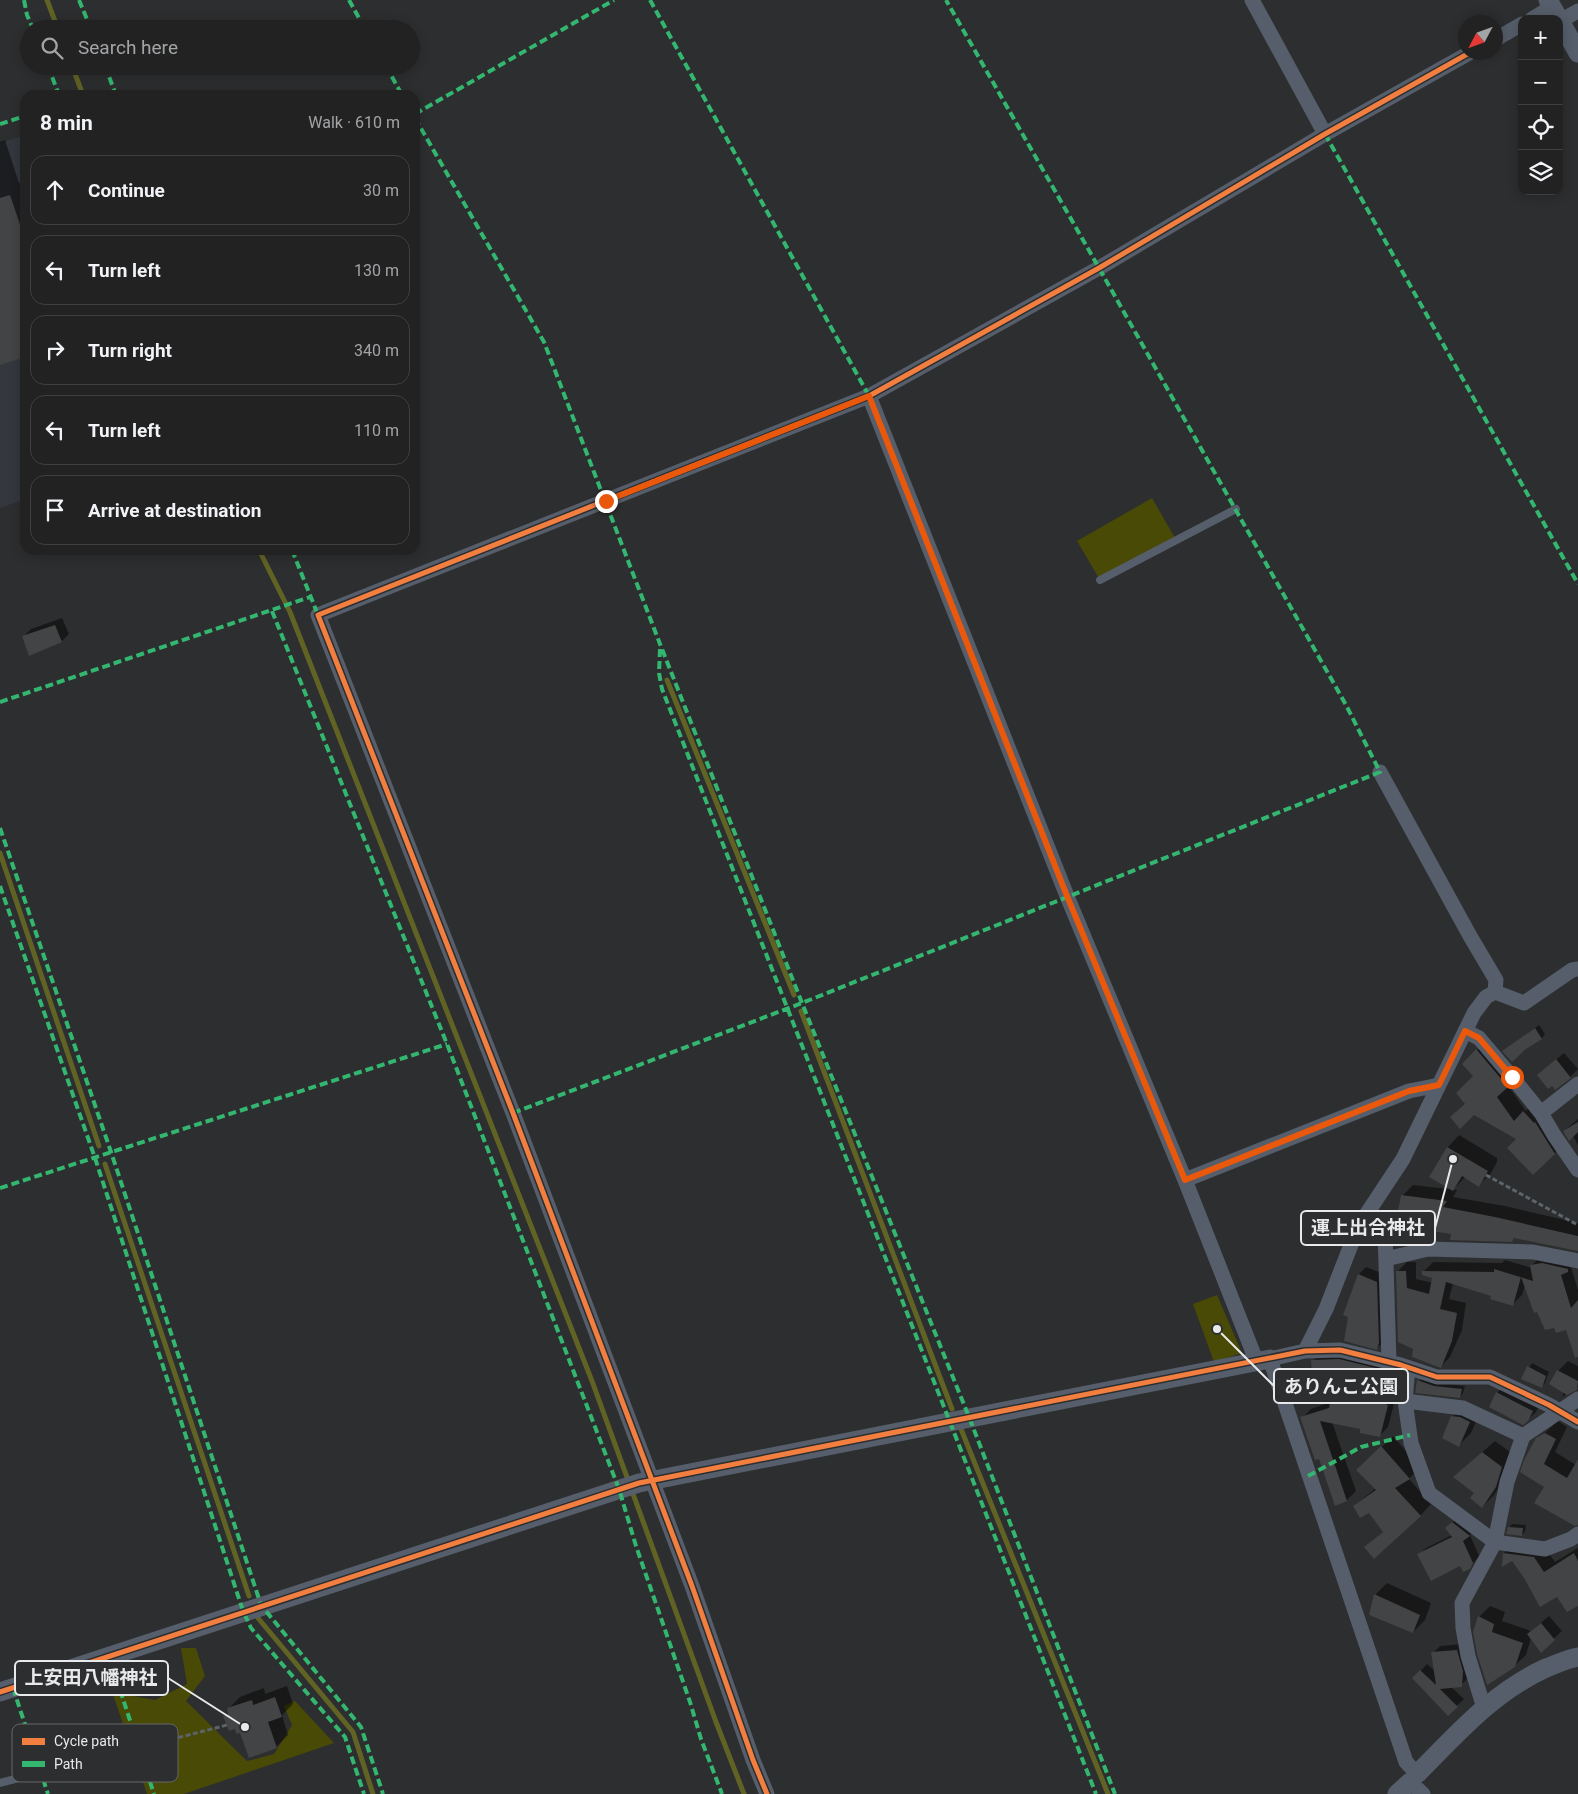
<!DOCTYPE html>
<meta charset="utf-8">
<style>
:root{--surface:#222223;--page:#2a2a2b;--text:#f1f3f6;--muted:#a2a4a6;--line:#3f3f41}
body{margin:0;font-family:Roboto,"Noto Sans JP",sans-serif;background:var(--page);color:var(--text)}
.controls{position:absolute;right:15px;top:15px;display:grid;overflow:hidden;border-radius:10px;box-shadow:0 2px 12px #0003}
.controls button{width:45px;height:45px;display:grid;place-items:center;padding:0;border:0;border-bottom:1px solid var(--line);background:var(--surface);color:var(--text);font:25px sans-serif}
.compass{position:absolute;left:1458px;top:15px;width:45px;height:45px;border-radius:50%;background:var(--surface);box-shadow:0 2px 12px #0003;rotate:229deg}
.stop{position:absolute;width:15px;height:15px;margin:-11px;border:4px solid #ea580c;border-radius:50%;background:#fff}
.stop.end{background:#ea580c;border-color:#fff;box-shadow:0 1px 5px #0008}
.list{margin:0;padding:0;list-style:none}
h2{display:flex;justify-content:space-between;align-items:center;height:65px;margin:0;padding:0 20px;font-size:21px}
h2 small{font-size:16px;font-weight:400;color:var(--muted)}
.list li{display:grid;grid-template-columns:32px 1fr auto;gap:15px;align-items:center;box-sizing:border-box;height:70px;margin:0 10px 10px;padding:0 10px;border:1px solid var(--line);border-radius:15px}
.list b{display:block;font-size:19px;white-space:nowrap}
.list em{font-size:16px;font-style:normal;color:var(--muted)}
.icon{flex:none;width:28px;height:28px;fill:none;stroke:currentColor;stroke-width:2;stroke-linecap:round;stroke-linejoin:round}
.map{position:relative;flex:none;width:1578px;height:1794px;overflow:hidden}
.search{position:absolute;background:var(--surface);box-shadow:0 2px 12px #0003;left:20px;top:20px;width:400px;height:55px;display:flex;align-items:center;gap:12px;box-sizing:border-box;padding:0 18px;border-radius:28px;color:var(--muted);font-size:19px}
.panel{position:absolute;background:var(--surface);box-shadow:0 2px 12px #0003;left:20px;top:90px;width:400px;height:465px;border-radius:15px}
.map>svg:first-child{display:block}
.built{fill:#34383e}
.green{fill:#484a06}
.shadow{fill:#0007}
.lines{fill:none;stroke-linecap:round;stroke-linejoin:round}
.stream{stroke:#616324;stroke-width:5}
.building{fill:#434445}
.path{stroke:#5d636a;stroke-width:3;stroke-dasharray:5 2.5;stroke-linecap:butt}
.service{stroke:#555e6a;stroke-width:8}
.minor{stroke:#555e6a;stroke-width:15}
.tertiary{stroke:#555e6a;stroke-width:19}
.quiet{stroke:#33b770;stroke-width:4;stroke-dasharray:8 4;stroke-linecap:butt}
.cycleway-casing{stroke:#2c2e30;stroke-width:8}
.cycleway{stroke:#f27e40;stroke-width:5}
.route{stroke:#ea580c;stroke-width:6}
.key{fill:#2c2e30;stroke:#646668;stroke-width:1}
.key-label{font-size:14px;fill:#e8e9eb}
.leader{fill:none;stroke:#e8e9eb;stroke-width:2}
.callout-dot{fill:#e8e9eb;stroke:#2c2e30;stroke-width:2}
.callout{fill:#2c2e30;stroke:#e8e9eb;stroke-width:2}
.callout-label{font-size:19px;text-anchor:middle;font-weight:bold;fill:#e8e9eb}
</style>
<div class="map">
<svg width="1578" height="1794" viewBox="0 0 1578 1794">
<rect width="100%" height="100%" fill="#2d2e2f"/>
<path class="built" d="M 25,135 L 25,499 L 0,508 L 0,143 Z"/>
<path class="green" d="M 1152,498 L 1175,538 L 1100,580 L 1077,541 Z
M 1217,1295 L 1242,1353 L 1214,1362 L 1193,1304 Z
M 181,1648 L 196,1648 L 205,1676 L 186,1701 L 247,1761 L 274,1754 L 292,1725 L 284,1706 L 295,1701 L 334,1743 L 184,1794 L 147,1794 L 107,1677 L 124,1672 L 133,1696 L 155,1700 L 187,1684 Z"/>
<path class="shadow" d="M 5,140 L 19,183 L 25,181 L 25,355 L 0,364 L 0,142 Z
M 62,618 L 69,634 L 62,641 L 23,637 L 31,629 Z
M 1539,1025 L 1545,1034 L 1542,1038 L 1526,1048 L 1504,1051 Z
M 1488,1039 L 1519,1075 L 1508,1086 L 1526,1111 L 1535,1101 L 1566,1142 L 1533,1173 L 1518,1139 L 1466,1103 L 1475,1076 L 1464,1064 Z
M 1564,1053 L 1578,1069 L 1570,1077 L 1552,1084 L 1546,1068 Z
M 1578,1119 L 1578,1145 L 1573,1136 L 1564,1131 Z
M 1459,1135 L 1497,1158 L 1497,1162 L 1491,1173 L 1479,1185 L 1465,1177 L 1453,1190 L 1448,1147 Z
M 1413,1185 L 1457,1190 L 1453,1197 L 1505,1206 L 1578,1223 L 1578,1250 L 1515,1237 L 1512,1241 L 1431,1229 L 1424,1237 L 1403,1195 Z
M 1541,1256 L 1577,1262 L 1571,1267 L 1578,1290 L 1578,1342 L 1567,1328 L 1555,1326 L 1525,1285 L 1522,1295 L 1513,1304 L 1492,1295 L 1453,1283 L 1449,1299 L 1466,1303 L 1462,1330 L 1450,1357 L 1441,1366 L 1414,1348 L 1397,1272 L 1407,1262 L 1416,1262 L 1416,1279 L 1433,1283 L 1434,1277 L 1423,1272 L 1433,1262 L 1502,1263 L 1505,1260 L 1532,1268 L 1532,1265 Z
M 1366,1267 L 1384,1274 L 1385,1341 L 1377,1348 L 1350,1316 L 1345,1314 L 1359,1274 Z
M 1322,1352 L 1392,1362 L 1390,1395 L 1396,1396 L 1388,1427 L 1379,1436 L 1361,1428 L 1332,1422 L 1356,1491 L 1347,1500 L 1336,1504 L 1320,1458 L 1302,1418 L 1311,1409 L 1331,1402 L 1336,1376 L 1313,1361 Z
M 1568,1361 L 1578,1366 L 1578,1387 L 1562,1397 L 1564,1392 L 1558,1371 Z
M 1532,1363 L 1549,1372 L 1545,1383 L 1541,1387 L 1523,1378 Z
M 1422,1379 L 1441,1383 L 1465,1386 L 1463,1393 L 1460,1397 L 1418,1382 Z
M 1504,1385 L 1540,1403 L 1536,1412 L 1527,1420 L 1497,1393 Z
M 1464,1405 L 1481,1410 L 1471,1433 L 1459,1445 L 1452,1417 Z
M 1558,1421 L 1567,1427 L 1555,1452 L 1576,1465 L 1578,1461 L 1578,1524 L 1546,1487 L 1538,1439 Z
M 1393,1436 L 1420,1467 L 1409,1479 L 1431,1504 L 1420,1516 L 1366,1547 L 1384,1531 L 1369,1511 L 1354,1506 L 1376,1488 L 1358,1470 Z
M 1495,1441 L 1514,1455 L 1508,1474 L 1494,1495 L 1482,1507 L 1475,1493 L 1454,1477 Z
M 1460,1516 L 1476,1529 L 1470,1535 L 1479,1556 L 1469,1568 L 1419,1554 L 1426,1548 L 1452,1535 L 1446,1528 Z
M 1512,1524 L 1526,1525 L 1525,1531 L 1522,1535 L 1509,1528 Z
M 1515,1543 L 1544,1547 L 1555,1562 L 1578,1548 L 1578,1604 L 1557,1596 L 1525,1577 L 1512,1559 L 1503,1565 L 1504,1553 Z
M 1387,1583 L 1431,1603 L 1425,1620 L 1413,1632 L 1375,1595 Z
M 1490,1606 L 1505,1612 L 1502,1621 L 1531,1631 L 1549,1616 L 1562,1631 L 1541,1651 L 1531,1638 L 1526,1655 L 1514,1666 L 1479,1617 Z
M 1464,1644 L 1468,1678 L 1461,1685 L 1451,1687 L 1464,1699 L 1448,1714 L 1414,1678 L 1427,1664 L 1435,1671 L 1433,1653 L 1440,1646 Z
M 287,1686 L 293,1704 L 282,1715 L 288,1735 L 276,1747 L 241,1731 L 235,1728 L 225,1716 L 229,1712 L 228,1709 L 240,1697 L 264,1688 L 265,1694 Z"/>
<g class="lines">
<path class="stream" d="M 47,0 L 58,29
M 72,66 L 83,95
M 259,550 L 290,612 L 592,1381 L 716,1722 L 744,1794
M 667,680 L 794,995
M 0,853 L 99,1146
M 801,1011 L 952,1409
M 105,1164 L 249,1596
M 961,1429 L 1108,1794
M 258,1618 L 353,1732 L 373,1794"/>
</g>
<path class="building" d="M 10,195 L 25,239 L 25,357 L 0,365 L 0,198 Z
M 55,625 L 62,642 L 29,656 L 22,636 Z
M 1535,1028 L 1542,1039 L 1526,1049 L 1512,1062 L 1502,1051 Z
M 1476,1049 L 1508,1087 L 1497,1097 L 1514,1121 L 1523,1111 L 1534,1123 L 1535,1122 L 1555,1154 L 1533,1175 L 1507,1148 L 1516,1139 L 1474,1115 L 1460,1129 L 1450,1117 L 1465,1104 L 1456,1093 L 1473,1076 L 1462,1064 Z
M 1556,1059 L 1571,1078 L 1555,1090 L 1552,1086 L 1548,1089 L 1537,1075 Z
M 1578,1122 L 1578,1132 L 1569,1141 L 1563,1131 Z
M 1447,1147 L 1488,1171 L 1479,1187 L 1462,1176 L 1453,1191 L 1429,1177 Z
M 1401,1195 L 1447,1201 L 1443,1207 L 1495,1217 L 1578,1236 L 1578,1251 L 1514,1238 L 1512,1242 L 1450,1240 L 1451,1234 L 1425,1230 L 1424,1238 L 1394,1233 Z
M 1542,1263 L 1568,1269 L 1568,1272 L 1561,1275 L 1571,1308 L 1578,1300 L 1578,1357 L 1575,1358 L 1566,1330 L 1556,1333 L 1554,1328 L 1545,1330 L 1537,1312 L 1534,1313 L 1521,1277 L 1513,1306 L 1490,1299 L 1491,1296 L 1446,1282 L 1440,1309 L 1457,1313 L 1452,1341 L 1441,1368 L 1412,1357 L 1413,1349 L 1398,1342 L 1396,1271 L 1406,1271 L 1407,1288 L 1429,1294 L 1432,1278 L 1422,1275 L 1422,1271 L 1494,1272 L 1494,1269 L 1533,1281 L 1530,1265 Z
M 1358,1274 L 1377,1282 L 1379,1343 L 1377,1350 L 1344,1341 L 1348,1317 L 1343,1315 Z
M 1339,1359 L 1384,1370 L 1382,1403 L 1388,1405 L 1380,1437 L 1360,1433 L 1360,1429 L 1320,1421 L 1347,1501 L 1335,1506 L 1319,1459 L 1315,1460 L 1300,1417 L 1329,1408 L 1334,1377 L 1312,1377 L 1311,1360 Z
M 1527,1366 L 1546,1376 L 1542,1388 L 1521,1379 Z
M 1557,1370 L 1578,1381 L 1577,1390 L 1567,1395 L 1549,1384 Z
M 1417,1380 L 1434,1386 L 1462,1389 L 1460,1398 L 1415,1393 Z
M 1496,1392 L 1533,1411 L 1528,1421 L 1523,1425 L 1489,1407 Z
M 1451,1416 L 1460,1417 L 1470,1422 L 1459,1447 L 1442,1438 Z
M 1545,1433 L 1556,1439 L 1544,1464 L 1567,1478 L 1578,1459 L 1578,1525 L 1575,1526 L 1534,1503 L 1544,1487 L 1520,1472 L 1524,1460 L 1536,1438 Z
M 1381,1446 L 1410,1479 L 1395,1488 L 1421,1516 L 1374,1559 L 1364,1547 L 1383,1532 L 1369,1513 L 1360,1518 L 1353,1506 L 1376,1490 L 1356,1470 Z
M 1482,1452 L 1502,1467 L 1496,1487 L 1482,1508 L 1470,1498 L 1474,1493 L 1453,1477 Z
M 1452,1522 L 1470,1536 L 1463,1541 L 1473,1563 L 1470,1569 L 1463,1572 L 1460,1566 L 1431,1581 L 1417,1554 L 1452,1537 L 1445,1528 Z
M 1508,1527 L 1523,1528 L 1522,1536 L 1506,1534 Z
M 1503,1553 L 1534,1557 L 1544,1572 L 1574,1553 L 1578,1561 L 1578,1606 L 1567,1612 L 1557,1597 L 1540,1607 L 1524,1578 L 1512,1561 L 1502,1567 Z
M 1374,1594 L 1420,1615 L 1413,1633 L 1369,1615 Z
M 1478,1616 L 1494,1624 L 1492,1632 L 1523,1643 L 1515,1667 L 1487,1685 L 1477,1654 L 1473,1632 Z
M 1541,1623 L 1555,1640 L 1541,1653 L 1527,1634 Z
M 1457,1650 L 1463,1671 L 1462,1687 L 1440,1689 L 1458,1707 L 1448,1716 L 1412,1678 L 1420,1670 L 1436,1685 L 1431,1652 Z
M 275,1697 L 282,1717 L 268,1722 L 277,1748 L 249,1758 L 240,1733 L 236,1734 L 235,1729 L 229,1731 L 223,1716 L 228,1714 L 227,1708 L 252,1700 L 253,1705 Z"/>
<g class="lines">
<path class="path" d="M 1486,1175 L 1578,1225
M 142,1747 L 227,1725"/>
<path class="service" d="M 1100,580 L 1236,509
M 0,1783 L 132,1749"/>
<path class="minor" d="M 1252,0 L 1325,134
M 1532,19 L 1552,7
M 1560,21 L 1578,11
M 1496,39 L 1522,24
M 869,396 L 1067,896 L 1185,1180 L 1256,1360
M 1380,772 L 1470,936 L 1496,980 L 1495,992
M 1465,1031 L 1479,1038 L 1512,1077 L 1541,1113 L 1554,1135 L 1578,1170
M 1541,1113 L 1578,1084
M 1185,1180 L 1409,1091 L 1439,1085
M 1367,1213 L 1385,1231 L 1389,1362
M 1386,1259 L 1428,1249 L 1533,1252 L 1578,1261
M 1305,1351 L 1326,1309 L 1358,1227 L 1403,1159 L 1474,1013 L 1486,997 L 1495,992 L 1524,1003 L 1572,970 L 1578,969
M 1408,1368 L 1405,1401 L 1411,1443 L 1429,1493 L 1495,1542 L 1545,1549 L 1571,1539 L 1578,1534
M 1405,1401 L 1463,1408 L 1523,1436
M 1484,1708 L 1468,1656 L 1463,1628 L 1462,1603 L 1495,1542 L 1507,1482 L 1523,1436 L 1578,1399
M 767,1794 L 753,1760 L 692,1586 L 513,1113 L 318,615 L 869,396 L 1099,268 L 1325,134 L 1471,52
M 1423,1794 L 1410,1782 L 1417,1774 L 1406,1762 L 1270,1359 L 1305,1351 L 1340,1350 L 1401,1365 L 1437,1377 L 1490,1377 L 1549,1405 L 1578,1422"/>
<path class="tertiary" d="M 1548,0 L 1559,19
M 1559,19 L 1578,53
M 0,1692 L 639,1483 L 1270,1359
M 1417,1774 C 1457,1734 1493,1692 1546,1668 C 1557,1664 1566,1659 1578,1657
M 1397,1794 L 1410,1782"/>
<path class="quiet" d="M 24,0 L 27,15 L 33,29
M 79,0 L 91,29
M 349,0 L 365,29
M 650,0 L 869,396
M 48,66 L 59,95
M 105,66 L 116,95
M 386,66 L 402,95
M 415,114 L 614,0
M 415,118 L 544,342 L 660,644 L 802,1003 L 969,1417 L 1115,1794
M 0,124 L 25,116
M 1325,134 L 1578,584
M 292,550 L 318,615
M 272,611 L 447,1044 L 619,1489 L 636,1546 L 690,1702 L 701,1739 L 722,1794
M 660,649 L 659,673 L 662,689 L 1096,1794
M 0,702 L 310,597
M 0,828 L 111,1152 L 261,1605 L 361,1727 L 383,1794
M 0,886 L 95,1158 L 243,1611 L 251,1628 L 345,1737 L 364,1794
M 513,1113 L 802,1003 L 1380,772 L 1346,705 L 1099,268 L 946,0
M 0,1188 L 447,1044
M 1308,1476 L 1361,1447 L 1410,1435
M 109,1656 L 154,1794
M 13,1688 L 48,1794"/>
<defs>
<path id="cycleway" d="M 0,1692 L 639,1483 L 1305,1351 L 1340,1350 L 1401,1365 L 1437,1377 L 1490,1377 L 1549,1405 L 1578,1422
M 767,1794 L 753,1760 L 692,1586 L 513,1113 L 318,615 L 869,396 L 1099,268 L 1325,134 L 1471,52"/>
</defs>
<use href="#cycleway" class="cycleway-casing"/>
<use href="#cycleway" class="cycleway"/>
</g>
<g class="lines">
<path class="route" d="M 606,501 L 869,396 L 1067,896 L 1185,1180 L 1409,1091 L 1439,1085 L 1465,1031 L 1479,1038 L 1512,1077"/>
</g>
<rect x="12" y="1724" width="166" height="58" rx="8" class="key"/>
<rect x="22" y="1738" width="23" height="7" fill="#f27e40"/>
<rect x="22" y="1761" width="23" height="6" fill="#33b770"/>
<g class="key-label">
<text x="54" y="1746">Cycle path</text>
<text x="54" y="1769">Path</text>
</g>
<path class="leader" d="M1453 1159L1435 1228M1217 1329L1274 1386M245 1727L168 1678"/>
<g class="callout-dot">
<circle cx="1453" cy="1159" r="5"/>
<circle cx="1217" cy="1329" r="5"/>
<circle cx="245" cy="1727" r="5"/>
</g>
<g class="callout">
<rect x="1301" y="1211" width="134" height="34" rx="5"/>
<rect x="1274" y="1369" width="134" height="34" rx="5"/>
<rect x="15" y="1661" width="153" height="34" rx="5"/>
</g>
<g class="callout-label">
<text x="1368" y="1234">運上出合神社</text>
<text x="1341" y="1393">ありんこ公園</text>
<text x="91" y="1684">上安田八幡神社</text>
</g>
</svg>
<div class="controls">
<button>+</button>
<button>−</button>
<button><svg class="icon" aria-label="locate" viewBox="0 0 24 24"><circle cx="12" cy="12" r="6"/><path d="M12 2v4M12 18v4M2 12h4M18 12h4"/></svg></button>
<button><svg class="icon" aria-label="layers" viewBox="0 0 24 24"><path d="M12 4l9 5-9 5-9-5zM3 14l9 5 9-5"/></svg></button>
</div>
<svg class="compass" viewBox="-18 -18 36 36"><path d="M0-13l5 13h-10z" fill="#e53935"/><path d="M0 13l5-13h-10z" fill="#a2a4a6"/></svg>
<div class="stop" style="left:1512px;top:1077px"></div>
<div class="stop end" style="left:606px;top:501px"></div>
<div class="search"><svg class="icon" aria-label="search" viewBox="0 0 24 24"><circle cx="10" cy="10" r="6"/><path d="M15 15l6 6"/></svg>Search here</div>
<section class="panel">
<h2>8 min<small>Walk · 610 m</small></h2>
<ul class="list">
<li><svg class="icon" aria-label="ahead" viewBox="0 0 24 24"><path d="M12 20V5M6 11l6-6 6 6"/></svg><div><b>Continue</b></div><em>30 m</em></li>
<li><svg class="icon" aria-label="left" viewBox="0 0 24 24"><path d="M17 20v-9H6M10 6l-5 5 5 5"/></svg><div><b>Turn left</b></div><em>130 m</em></li>
<li><svg class="icon" aria-label="right" viewBox="0 0 24 24"><path d="M7 20v-9h11M14 6l5 5-5 5"/></svg><div><b>Turn right</b></div><em>340 m</em></li>
<li><svg class="icon" aria-label="left" viewBox="0 0 24 24"><path d="M17 20v-9H6M10 6l-5 5 5 5"/></svg><div><b>Turn left</b></div><em>110 m</em></li>
<li><svg class="icon" aria-label="arrive" viewBox="0 0 24 24"><path d="M6 21V4h12l-3 4 3 4H6"/></svg><div><b>Arrive at destination</b></div></li>
</ul>
</section>
</div>
